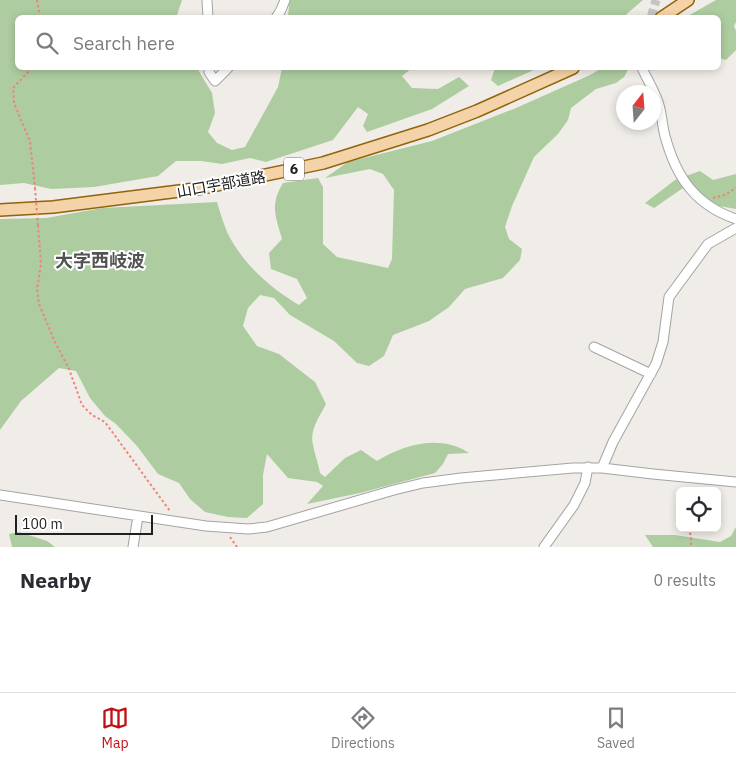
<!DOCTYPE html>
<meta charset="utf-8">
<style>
:root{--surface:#fff;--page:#f7f7f7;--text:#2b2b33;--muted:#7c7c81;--line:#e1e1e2;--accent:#c01012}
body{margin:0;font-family:"IBM Plex Sans","Noto Sans JP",sans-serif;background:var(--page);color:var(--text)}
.controls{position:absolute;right:15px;bottom:15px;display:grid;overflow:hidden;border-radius:8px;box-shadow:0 2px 8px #0003}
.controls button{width:45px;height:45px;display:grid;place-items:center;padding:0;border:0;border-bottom:1px solid var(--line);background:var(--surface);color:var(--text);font:25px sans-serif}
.compass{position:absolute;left:616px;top:85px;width:45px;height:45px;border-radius:50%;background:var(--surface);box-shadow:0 2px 8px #0003;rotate:17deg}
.scale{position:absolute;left:15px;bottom:12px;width:138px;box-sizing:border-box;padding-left:5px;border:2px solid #202020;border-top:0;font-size:14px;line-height:18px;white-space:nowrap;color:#202020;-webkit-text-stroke:4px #fff;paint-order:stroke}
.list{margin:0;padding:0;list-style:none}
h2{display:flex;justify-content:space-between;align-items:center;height:65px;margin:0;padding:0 20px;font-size:21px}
h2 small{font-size:16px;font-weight:400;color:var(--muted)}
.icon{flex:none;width:28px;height:28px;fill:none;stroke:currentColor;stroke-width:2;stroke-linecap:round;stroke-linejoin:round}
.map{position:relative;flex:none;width:736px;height:547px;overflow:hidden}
.search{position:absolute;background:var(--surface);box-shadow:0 2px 8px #0003;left:15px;right:15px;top:15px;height:55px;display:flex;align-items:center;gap:12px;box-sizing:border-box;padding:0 18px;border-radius:8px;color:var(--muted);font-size:19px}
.sheet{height:145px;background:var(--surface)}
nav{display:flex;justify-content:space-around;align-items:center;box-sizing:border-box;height:70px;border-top:1px solid var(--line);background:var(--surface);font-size:14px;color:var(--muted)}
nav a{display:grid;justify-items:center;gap:2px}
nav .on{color:var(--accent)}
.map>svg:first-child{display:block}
.forest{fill:#adcca0}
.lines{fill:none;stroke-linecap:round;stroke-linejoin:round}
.minor-tunnel{stroke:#c6c4c0;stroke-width:9;stroke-dasharray:9 4.5;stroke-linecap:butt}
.minor-casing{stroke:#a4a4a4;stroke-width:11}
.major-casing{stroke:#90630c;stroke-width:14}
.path{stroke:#ef8479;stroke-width:2;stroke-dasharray:2.5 2.5;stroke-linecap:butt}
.minor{stroke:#fff;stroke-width:9}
.major{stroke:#f5d3a8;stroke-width:11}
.path-bridge{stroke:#ef8479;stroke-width:2;stroke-dasharray:2.5 2.5;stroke-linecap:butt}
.labels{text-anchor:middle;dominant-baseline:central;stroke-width:4;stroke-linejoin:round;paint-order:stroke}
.shield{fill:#fff;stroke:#636363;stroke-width:1}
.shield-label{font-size:14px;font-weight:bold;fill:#202020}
.street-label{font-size:15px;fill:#202020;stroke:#fff}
.quarter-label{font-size:18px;font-weight:bold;fill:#535353;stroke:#fff}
</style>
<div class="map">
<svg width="736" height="547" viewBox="0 0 736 547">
<rect width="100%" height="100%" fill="#f0ede8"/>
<path class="forest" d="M 0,0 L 182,0 L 177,15 L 175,17 L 18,18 L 18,68 L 197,68 L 212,93 L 215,113 L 208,132 L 217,143 L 232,150 L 245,147 L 278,87 L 282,68 L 412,68 L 402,76 L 412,88 L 438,89 L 459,77 L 469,86 L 432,109 L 367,132 L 363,126 L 368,114 L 358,107 L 333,140 L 266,162 L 250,158 L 222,164 L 201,161 L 176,161 L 158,176 L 94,187 L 51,189 L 24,183 L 0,185 Z
M 284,0 L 643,0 L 622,18 L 288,17 L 289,4 Z
M 716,0 L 736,0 L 736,22 L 734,26 L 736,31 L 736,50 L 726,60 L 719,58 L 718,18 L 686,17 Z
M 495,68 L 538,68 L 498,86 L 491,80 Z
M 602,68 L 629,68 L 624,77 L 616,83 L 596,89 L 571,108 L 568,120 L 558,134 L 534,157 L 512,206 L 505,227 L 509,239 L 522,249 L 520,260 L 503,278 L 465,289 L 449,307 L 429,321 L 393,335 L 384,356 L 369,366 L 357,363 L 334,341 L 290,315 L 274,298 L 260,295 L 248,308 L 243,326 L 257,346 L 279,354 L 315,382 L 326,404 C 320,416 309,430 313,445 C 315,455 318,463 320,473 L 325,477 L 345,458 L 361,450 L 377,461 C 404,444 441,434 469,453 L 448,454 L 443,464 L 435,473 L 360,493 L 307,504 L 323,486 L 317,482 L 288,478 L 267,454 L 263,475 L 263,504 L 247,518 L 228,517 L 205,512 L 190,499 L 179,483 L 158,474 L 137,446 L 116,424 L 105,416 L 90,398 L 76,371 L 59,368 L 21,401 L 0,430 L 0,219 L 46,218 L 103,208 L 217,202 C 220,212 223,222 227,232 C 242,263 269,287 299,305 L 307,298 L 297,279 L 271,269 L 269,253 L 282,239 C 275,215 270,205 283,183 L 318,178 L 323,187 L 323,244 L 337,257 L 388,268 L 392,259 L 394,190 L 383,174 L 370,169 L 325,178 L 348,162 L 432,141 L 516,108 L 590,75 Z
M 700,171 L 713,180 L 736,174 L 736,209 L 697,202 L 683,188 L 654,208 L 645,203 L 675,180 Z
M 736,527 L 736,547 L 653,547 L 645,535 L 675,535 L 720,542 L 731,536 Z
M 19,532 L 47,541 L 55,547 L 12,547 L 9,534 Z"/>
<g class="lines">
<path class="minor-tunnel" d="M 651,18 L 656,0"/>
<defs>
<path id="minor" d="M 207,0 L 208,18
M 276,18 L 281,10 L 285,0
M 209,68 L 209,72 L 215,81 L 228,68
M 642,68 C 647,79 654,90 658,102 C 662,113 662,125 665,136 C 676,177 695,205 736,219
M 594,347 L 651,374
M 602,468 L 613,442 L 656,364 L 663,342 L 669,297 L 708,244 L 736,228
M 0,495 L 206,526 L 248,529 L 267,527 L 394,490 L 423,483 L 461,478 L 573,468 L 602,468 L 653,474 L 736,482
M 133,547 L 138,516
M 544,547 L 574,505 L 585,483 L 588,467"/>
<path id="major" d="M 661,18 L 688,0
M 0,210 L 53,207 L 203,188 L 323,163 L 428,130 L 477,111 L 573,68"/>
</defs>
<use href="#minor" class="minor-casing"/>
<use href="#major" class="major-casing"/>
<path class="path" d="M 37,0 L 40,18
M 32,68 L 13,88 L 14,103 L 30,141 L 35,188
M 713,198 L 725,195 L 736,188
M 38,225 L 41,264 L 37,289 L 39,304 L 55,342 L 69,369 L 82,405 L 92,415 L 105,422 L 170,511
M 688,528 L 691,536 L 691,547
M 230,537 L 237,547"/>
<use href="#minor" class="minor"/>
<use href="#major" class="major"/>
<path class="path-bridge" d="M 35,188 L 38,225"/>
</g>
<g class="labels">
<rect class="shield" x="284" y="157.5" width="20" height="23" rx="4"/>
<g class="shield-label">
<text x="294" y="169">6</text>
</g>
<g class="street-label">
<text transform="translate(221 184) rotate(-10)">山口宇部道路</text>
</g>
<g class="quarter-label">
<text x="100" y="260">大字西岐波</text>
</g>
</g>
</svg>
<div class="controls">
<button><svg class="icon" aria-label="locate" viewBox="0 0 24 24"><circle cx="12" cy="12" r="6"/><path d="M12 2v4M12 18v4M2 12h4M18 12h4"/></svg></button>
</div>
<svg class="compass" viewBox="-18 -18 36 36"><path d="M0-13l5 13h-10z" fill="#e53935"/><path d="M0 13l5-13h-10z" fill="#7c7c81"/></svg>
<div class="scale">100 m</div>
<div class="search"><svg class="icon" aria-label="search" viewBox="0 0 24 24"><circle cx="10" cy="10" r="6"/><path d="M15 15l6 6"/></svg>Search here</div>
</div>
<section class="sheet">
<h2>Nearby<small>0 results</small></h2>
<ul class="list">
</ul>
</section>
<nav>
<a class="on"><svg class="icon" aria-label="map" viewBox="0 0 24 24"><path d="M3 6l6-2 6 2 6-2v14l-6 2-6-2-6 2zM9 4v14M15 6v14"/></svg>Map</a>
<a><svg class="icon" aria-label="directions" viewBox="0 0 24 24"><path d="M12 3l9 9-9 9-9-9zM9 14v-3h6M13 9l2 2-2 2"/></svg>Directions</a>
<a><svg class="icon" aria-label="saved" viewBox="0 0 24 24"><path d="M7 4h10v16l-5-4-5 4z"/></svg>Saved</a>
</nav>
